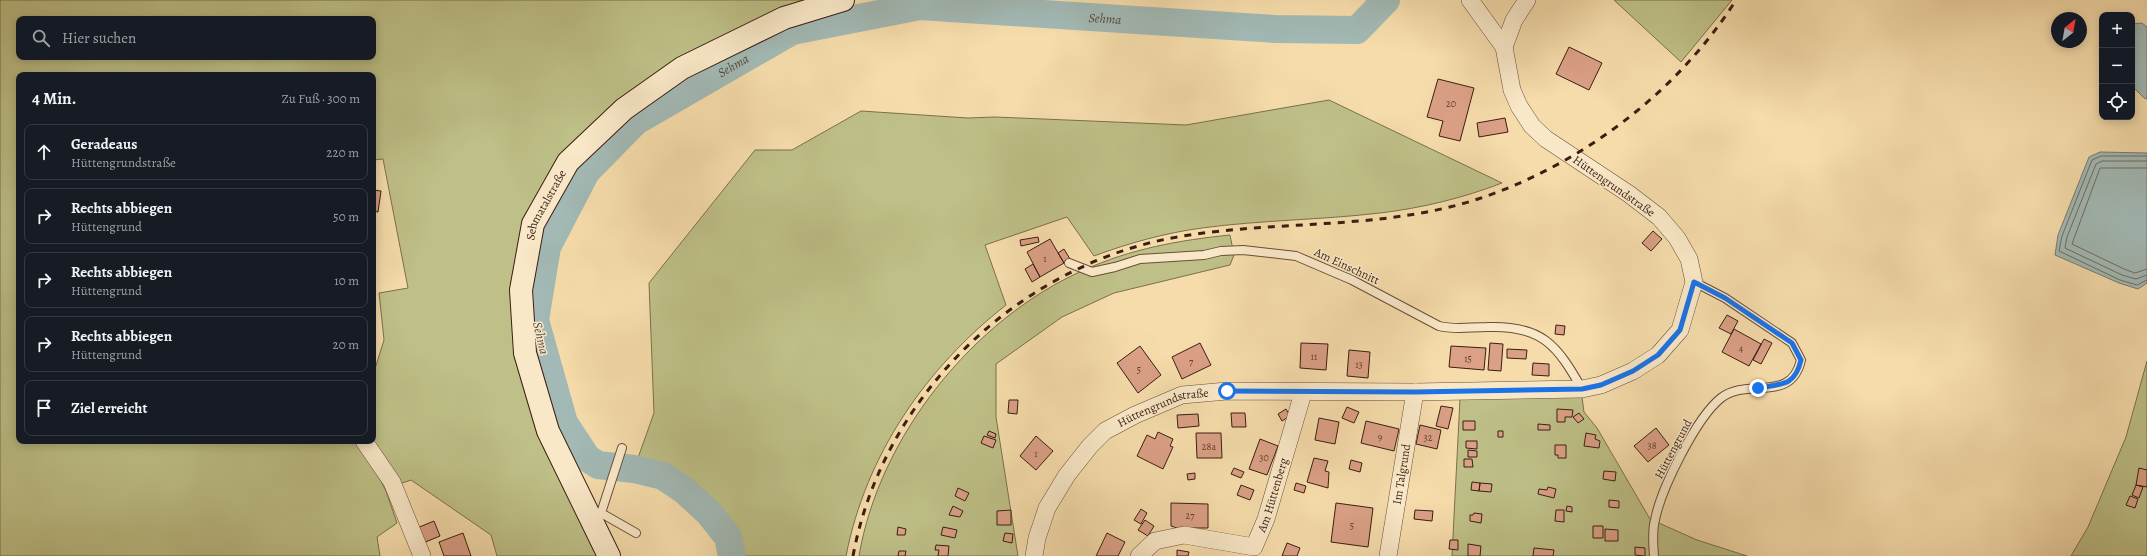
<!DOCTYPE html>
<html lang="de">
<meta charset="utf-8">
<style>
:root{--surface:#171b24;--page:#20242c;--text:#f1f3f6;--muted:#9ea1a6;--line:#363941}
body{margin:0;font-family:Alegreya,serif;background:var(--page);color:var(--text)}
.controls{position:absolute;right:12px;top:12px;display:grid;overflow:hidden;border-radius:8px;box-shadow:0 2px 10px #0003}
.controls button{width:36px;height:36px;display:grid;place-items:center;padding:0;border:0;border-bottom:1px solid var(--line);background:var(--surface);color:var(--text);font:20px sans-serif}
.compass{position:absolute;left:2051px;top:12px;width:36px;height:36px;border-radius:50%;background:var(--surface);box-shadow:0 2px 10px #0003;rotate:31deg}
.stop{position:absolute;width:12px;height:12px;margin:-9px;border:3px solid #1a73e8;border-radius:50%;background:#fff}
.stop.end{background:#1a73e8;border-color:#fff;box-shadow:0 1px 4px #0008}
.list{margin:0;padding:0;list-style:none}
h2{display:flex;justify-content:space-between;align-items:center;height:52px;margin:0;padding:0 16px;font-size:17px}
h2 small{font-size:13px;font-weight:400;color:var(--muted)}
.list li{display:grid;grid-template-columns:26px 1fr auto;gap:12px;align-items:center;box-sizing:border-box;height:56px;margin:0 8px 8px;padding:0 8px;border:1px solid var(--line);border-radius:8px}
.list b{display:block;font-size:15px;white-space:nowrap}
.list p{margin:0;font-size:13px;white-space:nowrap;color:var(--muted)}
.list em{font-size:13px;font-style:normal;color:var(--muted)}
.icon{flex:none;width:22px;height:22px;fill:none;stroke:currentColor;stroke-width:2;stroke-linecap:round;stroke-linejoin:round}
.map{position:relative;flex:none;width:2147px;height:556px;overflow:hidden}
.search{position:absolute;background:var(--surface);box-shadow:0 2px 10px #0003;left:16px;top:16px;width:360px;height:44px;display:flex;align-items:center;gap:10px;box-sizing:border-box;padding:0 14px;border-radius:8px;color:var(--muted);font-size:15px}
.panel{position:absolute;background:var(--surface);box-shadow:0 2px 10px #0003;left:16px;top:72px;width:360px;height:372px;border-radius:8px}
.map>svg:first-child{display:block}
.green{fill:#bec087;stroke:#7c6f4c;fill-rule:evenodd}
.water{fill:#a2b9b5;stroke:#787b73}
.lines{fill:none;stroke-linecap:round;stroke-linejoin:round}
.shore{stroke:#6e6c63;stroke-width:1}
.river{stroke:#a2b9b5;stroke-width:28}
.building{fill:#dba086;stroke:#3a1e11}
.service-casing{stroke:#694e38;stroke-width:10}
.minor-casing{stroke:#694e38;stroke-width:18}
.secondary-casing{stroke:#3a1e11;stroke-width:24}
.service{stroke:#f9e8c8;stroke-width:8}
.minor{stroke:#f9e8c8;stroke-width:17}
.secondary{stroke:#f9e8c8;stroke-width:22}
.rail{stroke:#3a1e11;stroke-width:3;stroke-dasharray:7 7;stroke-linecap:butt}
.route{stroke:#1a73e8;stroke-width:5}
.labels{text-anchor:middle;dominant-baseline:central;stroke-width:3;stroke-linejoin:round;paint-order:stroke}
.number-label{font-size:10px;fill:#623e2e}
.street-label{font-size:12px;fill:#3a1e11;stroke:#f9e8c8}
.water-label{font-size:13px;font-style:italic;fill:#594c42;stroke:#f9e8c8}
</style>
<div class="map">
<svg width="2147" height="556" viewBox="0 0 2147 556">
<rect width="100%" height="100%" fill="#f6dcab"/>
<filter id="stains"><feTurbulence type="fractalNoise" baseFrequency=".005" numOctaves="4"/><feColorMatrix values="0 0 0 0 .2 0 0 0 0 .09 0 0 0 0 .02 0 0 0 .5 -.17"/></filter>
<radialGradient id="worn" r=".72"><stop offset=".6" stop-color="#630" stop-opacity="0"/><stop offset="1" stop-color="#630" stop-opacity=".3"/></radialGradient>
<path class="green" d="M 0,0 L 804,0 L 662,71 L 594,122 L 562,161 L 524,224 L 516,349 L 604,556 L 497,556 L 491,535 L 411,480 L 399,484 L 373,441 L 373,375 L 384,340 L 379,293 L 408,288 L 383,159 L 373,160 L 373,75 L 19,75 L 19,441 L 360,441 L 386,491 L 397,523 L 377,537 L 380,556 L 0,556 ZM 19,19 L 373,19 L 373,57 L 19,57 Z
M 1614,0 L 1732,0 L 1681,62 Z
M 1329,100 L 1502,183 C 1463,198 1422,208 1380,213 C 1321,220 1261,220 1202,228 C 1165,233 1129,243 1094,256 L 1067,217 L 985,245 L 1006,305 C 926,368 866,454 846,556 L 732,556 C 730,526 690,489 664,477 C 655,472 643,471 634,469 L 654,413 L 649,283 L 755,150 L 792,150 L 861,111 L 968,118 L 995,117 L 1186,125 Z
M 1230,235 L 1234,255 L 1230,265 L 1114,293 L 1062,317 L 996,364 L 996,417 L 1018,556 L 859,556 C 879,437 973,319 1084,270 C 1130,249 1180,240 1230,235 Z
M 2147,361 L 2147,556 L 2071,556 L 2088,527 L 2126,437 Z
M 1582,397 L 1584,412 L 1597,428 L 1650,519 L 1697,540 L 1747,556 L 1452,556 L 1460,399 Z"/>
<path class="water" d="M 2142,23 L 2147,27 L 2147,99 L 2144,98 L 2132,86 L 2132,24 Z
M 2100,152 L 2147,153 L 2147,283 L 2138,289 L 2119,283 L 2055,255 L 2058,235 L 2089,157 Z"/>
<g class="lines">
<path class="shore" d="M 2147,156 L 2101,156 L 2092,160 L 2062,236 L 2059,251 L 2120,280 L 2137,285 L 2147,280
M 2147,161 L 2102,161 L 2096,164 L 2067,237 L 2065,248 L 2122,275 L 2136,279 L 2147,275
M 2147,168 L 2100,168 L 2072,244 L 2124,269 L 2135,273 L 2147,269"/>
<path class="river" id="s1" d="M 732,556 L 728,537 L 709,513 L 684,490 L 663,476 L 634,469 L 598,465 L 587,458 L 564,423 L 535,320 L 547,247 L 586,172 L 636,121 L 792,31 L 920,6 L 1275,29 L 1357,30 L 1386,0"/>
</g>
<path class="building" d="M 1569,47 L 1602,63 L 1589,90 L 1556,74 Z
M 1438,79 L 1474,88 L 1460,141 L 1439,136 L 1443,121 L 1427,117 Z
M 1505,118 L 1508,132 L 1479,137 L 1477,123 Z
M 373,190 L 381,191 L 378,212 L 373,211 Z
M 1653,231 L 1662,239 L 1651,251 L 1642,243 Z
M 1038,237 L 1039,242 L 1021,246 L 1020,240 Z
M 1050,239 L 1064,263 L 1040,277 L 1027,252 Z
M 1064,249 L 1070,259 L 1064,263 L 1058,253 Z
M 1033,264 L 1040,277 L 1032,282 L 1025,269 Z
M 1727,315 L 1738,321 L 1731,334 L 1719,328 Z
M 1556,325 L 1565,326 L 1564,335 L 1555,334 Z
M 1734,329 L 1761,344 L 1749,366 L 1722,352 Z
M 1764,339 L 1772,343 L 1761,364 L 1753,360 Z
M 1200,343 L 1211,365 L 1182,379 L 1172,357 Z
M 1301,343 L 1328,344 L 1326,370 L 1300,368 Z
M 1490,343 L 1503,344 L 1501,371 L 1488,370 Z
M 1140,346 L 1161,375 L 1138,393 L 1117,363 Z
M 1451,346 L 1486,348 L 1484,370 L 1449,367 Z
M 1507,349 L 1527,350 L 1526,359 L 1507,358 Z
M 1349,350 L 1370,352 L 1368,378 L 1347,376 Z
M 1533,363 L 1549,364 L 1549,376 L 1532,375 Z
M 1009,400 L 1018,400 L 1017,414 L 1008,413 Z
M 1441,406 L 1453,408 L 1448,429 L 1436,426 Z
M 1347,407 L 1359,412 L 1354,423 L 1342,418 Z
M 1286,409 L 1290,416 L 1282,421 L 1278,414 Z
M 1557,409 L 1573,410 L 1572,417 L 1565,417 L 1565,422 L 1557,422 Z
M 1231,413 L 1245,413 L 1246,427 L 1232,427 Z
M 1579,413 L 1584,419 L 1578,423 L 1573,417 Z
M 1198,414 L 1199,426 L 1178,428 L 1177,415 Z
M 1319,418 L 1339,422 L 1335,444 L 1315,440 Z
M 1366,421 L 1399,429 L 1394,451 L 1361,443 Z
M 1463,421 L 1475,421 L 1475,430 L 1463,430 Z
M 1538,424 L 1550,425 L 1550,430 L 1538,430 Z
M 1420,425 L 1441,430 L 1437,449 L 1416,444 Z
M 1656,428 L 1669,445 L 1648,462 L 1634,446 Z
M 989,431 L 996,434 L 995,438 L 987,435 Z
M 1498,431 L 1503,431 L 1503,437 L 1498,437 Z
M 1158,432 L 1173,439 L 1170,446 L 1173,447 L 1163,469 L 1137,456 L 1147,435 L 1155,439 Z
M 1196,433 L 1221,433 L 1222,458 L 1197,458 Z
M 1586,433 L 1596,435 L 1595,439 L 1600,441 L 1599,448 L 1584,446 Z
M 984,436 L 996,440 L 993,448 L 981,443 Z
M 1036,436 L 1053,451 L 1036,470 L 1020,456 Z
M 1260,439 L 1278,446 L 1267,475 L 1249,469 Z
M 1466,441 L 1477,441 L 1477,449 L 1466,448 Z
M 1555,445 L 1566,445 L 1566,458 L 1558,458 L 1558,455 L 1555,455 Z
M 1468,450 L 1477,451 L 1477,457 L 1468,457 Z
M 1314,458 L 1328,461 L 1325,471 L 1329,472 L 1328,488 L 1307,482 Z
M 1464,459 L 1472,459 L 1473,467 L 1464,467 Z
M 1351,460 L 1362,463 L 1360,472 L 1349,469 Z
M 1234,468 L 1244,472 L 1241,478 L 1231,474 Z
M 2139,468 L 2147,470 L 2147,487 L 2136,485 Z
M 1604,471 L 1616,472 L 1615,481 L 1603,479 Z
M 1195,473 L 1195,479 L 1188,480 L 1187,474 Z
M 1472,482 L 1480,483 L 1479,491 L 1471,490 Z
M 1296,483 L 1306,486 L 1304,493 L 1294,490 Z
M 1480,483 L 1492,484 L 1491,492 L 1479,491 Z
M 1241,485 L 1254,490 L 1250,500 L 1237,495 Z
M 2136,485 L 2143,487 L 2139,498 L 2132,495 Z
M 1548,487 L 1556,489 L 1554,498 L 1538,494 L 1539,489 L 1547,490 Z
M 958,488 L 969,493 L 965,501 L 955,496 Z
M 2130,496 L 2138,499 L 2135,508 L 2126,505 Z
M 1609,500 L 1619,501 L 1619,508 L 1609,507 Z
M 1171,503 L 1208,504 L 1208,528 L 1177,528 L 1171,526 Z
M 1336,503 L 1373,508 L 1368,547 L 1331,542 Z
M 953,506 L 963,511 L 960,517 L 949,515 Z
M 1567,506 L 1572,507 L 1572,512 L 1566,511 Z
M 1141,509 L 1147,513 L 1141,524 L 1134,520 Z
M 1011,510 L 1011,525 L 997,525 L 997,511 Z
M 1415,510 L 1433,511 L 1432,521 L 1414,519 Z
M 1556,510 L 1564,510 L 1564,522 L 1555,521 Z
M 1474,513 L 1482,514 L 1481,523 L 1470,521 L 1470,515 L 1473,515 Z
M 1145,520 L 1154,526 L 1148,536 L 1138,530 Z
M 434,521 L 440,536 L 423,543 L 417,528 Z
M 1593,526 L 1603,526 L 1603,538 L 1593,538 Z
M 898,527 L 906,529 L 905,535 L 897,535 Z
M 943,527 L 957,530 L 955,538 L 941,535 Z
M 1605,529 L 1618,530 L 1618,541 L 1605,541 Z
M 463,533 L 471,556 L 444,556 L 439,542 Z
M 1005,533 L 1013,534 L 1012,543 L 1003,541 Z
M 1107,533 L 1125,542 L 1118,556 L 1096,556 Z
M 1450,540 L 1458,540 L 1458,550 L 1449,549 Z
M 1287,543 L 1300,548 L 1297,556 L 1282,556 Z
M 1468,544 L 1481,546 L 1480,556 L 1468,556 Z
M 936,545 L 949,546 L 948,556 L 938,556 L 939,550 L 935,550 Z
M 1635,547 L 1645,548 L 1645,556 L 1635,555 Z
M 1534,548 L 1554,550 L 1553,556 L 1533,556 Z
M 1177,550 L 1189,552 L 1188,556 L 1177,556 Z
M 899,551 L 906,551 L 905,556 L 898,556 Z"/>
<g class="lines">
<defs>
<path id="service" d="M 1069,263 L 1092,272 L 1115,267 L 1140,259 L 1204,255 L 1221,251 L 1243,250 L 1296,256 L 1352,280 L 1439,326 C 1455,330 1470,327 1487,327 C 1542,325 1557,345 1582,389
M 601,513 L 622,448
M 597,515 L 601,513 L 636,533
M 1654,556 C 1653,544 1652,531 1655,520 C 1661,489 1696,418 1721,398 C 1748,377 1791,404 1801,360 L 1792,343 L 1725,298 L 1694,282"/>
<g id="minor">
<path d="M 1504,47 L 1514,20 L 1527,0"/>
<path d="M 364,441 L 392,482 L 422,556"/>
<path id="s2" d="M 1034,556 L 1037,538 L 1047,508 L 1067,475 L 1090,446 L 1105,431 L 1135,415 L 1182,395 L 1227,391 L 1415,392 L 1582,389 L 1601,385 L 1633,371 L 1658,355 L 1680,330 L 1694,282 L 1689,259 L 1677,238 L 1659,217 L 1629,194 L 1546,139 L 1532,126 L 1519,106 L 1512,90 L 1504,47 L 1470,0"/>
<path id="s3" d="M 1139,556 L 1155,541 L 1184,535 L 1254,547 L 1266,519 L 1303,393"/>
<path id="s4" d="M 1388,556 L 1415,392"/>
</g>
<g id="secondary">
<path id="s5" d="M 609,556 L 548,431 L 525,353 L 521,290 L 533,224 L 568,162 L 624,109 L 682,68 L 784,18 L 843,0"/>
</g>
</defs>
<use href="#service" class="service-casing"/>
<use href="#minor" class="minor-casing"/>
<use href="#secondary" class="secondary-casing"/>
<use href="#service" class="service"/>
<use href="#minor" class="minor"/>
<use href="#secondary" class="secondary"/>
<path class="rail" d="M 853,556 C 883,394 1021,262 1183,236 C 1280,220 1383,230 1478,199 C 1581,165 1678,92 1736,0"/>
</g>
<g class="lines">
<path class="route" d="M 1227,391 L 1415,392 L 1582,389 L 1601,385 L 1633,371 L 1658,355 L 1680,330 L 1694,282 L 1725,298 L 1792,343 L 1801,360 C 1795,386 1782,384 1758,388"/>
</g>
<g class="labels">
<g class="number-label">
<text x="1451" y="103">20</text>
<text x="1045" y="258">1</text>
<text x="1741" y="348">4</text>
<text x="1314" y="356">11</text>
<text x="1468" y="358">15</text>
<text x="1191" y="361">7</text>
<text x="1359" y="364">13</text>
<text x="1139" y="369">5</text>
<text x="1380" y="436">9</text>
<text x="1428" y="437">32</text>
<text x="1652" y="445">38</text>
<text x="1209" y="446">28a</text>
<text x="1036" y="453">1</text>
<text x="1264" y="457">30</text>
<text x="1190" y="515">27</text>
<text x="1352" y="525">5</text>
</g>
<g class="street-label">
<text transform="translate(1614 186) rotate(35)">Hüttengrundstraße</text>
<text stroke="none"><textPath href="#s5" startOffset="373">Sehmatalstraße</textPath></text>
<text transform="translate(1347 266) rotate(25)">Am Einschnitt</text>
<text stroke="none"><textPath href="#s2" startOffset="210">Hüttengrundstraße</textPath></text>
<text transform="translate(1673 449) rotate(-62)">Hüttengrund</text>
<text stroke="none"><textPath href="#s4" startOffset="83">Im Talgrund</textPath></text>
<text stroke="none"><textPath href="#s3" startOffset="178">Am Hüttenberg</textPath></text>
</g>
<g class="water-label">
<text stroke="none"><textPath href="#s1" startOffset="1063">Sehma</textPath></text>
<text stroke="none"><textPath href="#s1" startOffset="679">Sehma</textPath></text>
<text transform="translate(541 338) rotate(77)">Sehma</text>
</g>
</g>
<rect width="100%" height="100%" filter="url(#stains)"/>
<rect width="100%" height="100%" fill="url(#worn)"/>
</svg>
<div class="controls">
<button>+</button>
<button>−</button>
<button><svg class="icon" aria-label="locate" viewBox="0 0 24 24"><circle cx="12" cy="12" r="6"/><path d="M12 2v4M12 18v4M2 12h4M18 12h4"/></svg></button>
</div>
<svg class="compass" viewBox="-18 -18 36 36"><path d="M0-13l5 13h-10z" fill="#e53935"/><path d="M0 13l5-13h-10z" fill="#9ea1a6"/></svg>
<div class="stop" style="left:1227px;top:391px"></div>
<div class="stop end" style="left:1758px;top:388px"></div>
<div class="search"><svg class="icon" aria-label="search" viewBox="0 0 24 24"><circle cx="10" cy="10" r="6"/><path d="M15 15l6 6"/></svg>Hier suchen</div>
<section class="panel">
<h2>4 Min.<small>Zu Fuß · 300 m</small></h2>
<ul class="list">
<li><svg class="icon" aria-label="ahead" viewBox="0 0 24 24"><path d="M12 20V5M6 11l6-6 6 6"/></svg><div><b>Geradeaus</b><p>Hüttengrundstraße</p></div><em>220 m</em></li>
<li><svg class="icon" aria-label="right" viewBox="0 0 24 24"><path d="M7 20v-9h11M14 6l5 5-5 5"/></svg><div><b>Rechts abbiegen</b><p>Hüttengrund</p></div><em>50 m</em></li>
<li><svg class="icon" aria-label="right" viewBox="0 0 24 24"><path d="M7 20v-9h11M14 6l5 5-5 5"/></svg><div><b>Rechts abbiegen</b><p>Hüttengrund</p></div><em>10 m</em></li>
<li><svg class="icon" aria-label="right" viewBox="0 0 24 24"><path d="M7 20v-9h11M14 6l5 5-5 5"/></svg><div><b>Rechts abbiegen</b><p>Hüttengrund</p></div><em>20 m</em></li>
<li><svg class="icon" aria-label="arrive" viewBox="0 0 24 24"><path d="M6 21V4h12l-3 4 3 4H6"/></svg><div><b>Ziel erreicht</b></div></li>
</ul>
</section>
</div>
